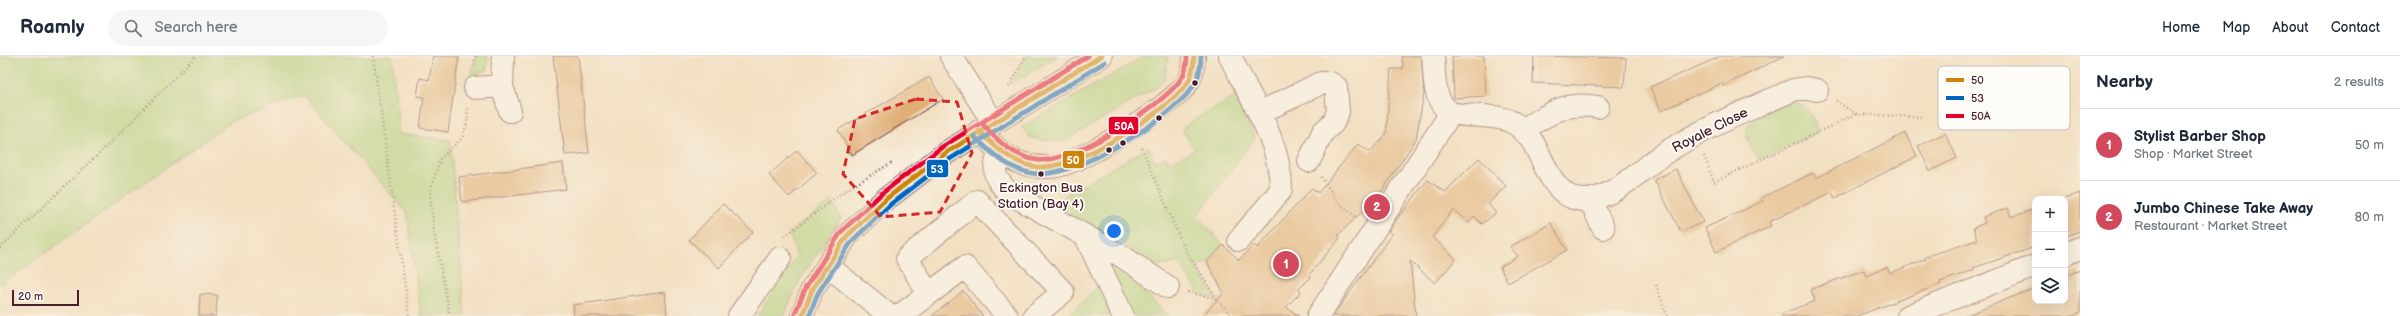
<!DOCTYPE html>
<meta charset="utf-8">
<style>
:root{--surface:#fff;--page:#f6f6f7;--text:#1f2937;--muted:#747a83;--line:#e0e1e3;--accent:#d1495b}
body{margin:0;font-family:"Balsamiq Sans",sans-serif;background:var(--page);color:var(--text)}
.controls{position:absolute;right:12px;bottom:12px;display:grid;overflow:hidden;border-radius:8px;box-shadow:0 4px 16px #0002}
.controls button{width:36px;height:36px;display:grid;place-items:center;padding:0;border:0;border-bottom:1px solid var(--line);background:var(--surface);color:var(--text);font:20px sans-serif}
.scale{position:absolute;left:12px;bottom:10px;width:67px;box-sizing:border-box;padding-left:4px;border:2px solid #4a1f2b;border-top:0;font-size:11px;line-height:14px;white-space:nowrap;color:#4a1f2b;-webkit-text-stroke:3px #fdfcf7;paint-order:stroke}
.you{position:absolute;left:1114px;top:175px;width:14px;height:14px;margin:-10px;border:3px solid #fff;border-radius:50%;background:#1a73e8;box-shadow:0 0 0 6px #1a73e833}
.badge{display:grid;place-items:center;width:26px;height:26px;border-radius:50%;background:var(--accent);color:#fff;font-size:13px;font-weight:700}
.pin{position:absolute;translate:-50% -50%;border:2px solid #fff;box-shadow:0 1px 4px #0006}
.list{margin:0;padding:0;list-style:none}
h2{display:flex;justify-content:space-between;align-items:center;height:52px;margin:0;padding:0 16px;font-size:17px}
h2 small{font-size:13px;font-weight:400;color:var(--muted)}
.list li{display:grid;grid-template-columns:26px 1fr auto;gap:12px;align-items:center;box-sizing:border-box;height:72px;padding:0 16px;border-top:1px solid var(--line)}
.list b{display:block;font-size:15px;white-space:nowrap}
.list p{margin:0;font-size:13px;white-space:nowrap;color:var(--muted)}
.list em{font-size:13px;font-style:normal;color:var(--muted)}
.icon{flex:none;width:22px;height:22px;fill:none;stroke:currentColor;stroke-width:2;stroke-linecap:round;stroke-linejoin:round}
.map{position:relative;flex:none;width:2080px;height:260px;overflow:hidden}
header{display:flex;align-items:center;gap:24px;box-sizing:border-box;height:56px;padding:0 20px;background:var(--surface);border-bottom:1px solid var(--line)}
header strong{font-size:19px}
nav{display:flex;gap:22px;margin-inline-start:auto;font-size:14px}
.search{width:280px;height:36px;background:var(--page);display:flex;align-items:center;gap:10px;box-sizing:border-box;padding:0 14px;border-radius:22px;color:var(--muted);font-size:15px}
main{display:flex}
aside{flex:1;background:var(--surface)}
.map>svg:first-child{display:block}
.green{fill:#abd783;stroke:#7a7b57}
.building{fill:#e0af76}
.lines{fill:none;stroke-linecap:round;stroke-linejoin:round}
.minor-casing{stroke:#633c42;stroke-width:24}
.major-casing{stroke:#633c42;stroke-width:24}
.path{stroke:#633c42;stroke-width:2.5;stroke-dasharray:1 3;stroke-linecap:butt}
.minor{stroke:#fff;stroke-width:22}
.major{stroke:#fff;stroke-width:22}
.bus-1-casing{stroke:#fdfcf7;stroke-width:8}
.bus-2-casing{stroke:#fdfcf7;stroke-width:8}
.bus-3-casing{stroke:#fdfcf7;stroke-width:8}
.bus-1{stroke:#cc840b;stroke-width:5}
.bus-2{stroke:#0065bd;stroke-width:5}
.bus-3{stroke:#e4002b;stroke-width:5}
.marked{fill:none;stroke:#d62828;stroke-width:3;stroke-dasharray:8 5;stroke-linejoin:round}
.bus-dot{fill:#4a1f2b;stroke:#fdfcf7;stroke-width:1.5}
.labels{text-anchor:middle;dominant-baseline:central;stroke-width:3.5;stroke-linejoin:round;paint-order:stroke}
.bus-label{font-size:13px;fill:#4a1f2b;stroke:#fdfcf7}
.street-label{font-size:14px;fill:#4a1f2b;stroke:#fdfcf7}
.key{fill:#fdfcf7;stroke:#c7baba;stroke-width:1}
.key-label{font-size:11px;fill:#4a1f2b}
.line-badge{stroke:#fdfcf7;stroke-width:1.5}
.badge-label{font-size:11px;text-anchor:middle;font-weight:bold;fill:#fff}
</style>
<header>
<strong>Roamly</strong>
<div class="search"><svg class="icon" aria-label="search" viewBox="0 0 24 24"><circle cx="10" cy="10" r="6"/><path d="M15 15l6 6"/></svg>Search here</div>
<nav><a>Home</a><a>Map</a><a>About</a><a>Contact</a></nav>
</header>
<main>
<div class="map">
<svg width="2080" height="260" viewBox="0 0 2080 260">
<rect width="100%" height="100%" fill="#fdfcf7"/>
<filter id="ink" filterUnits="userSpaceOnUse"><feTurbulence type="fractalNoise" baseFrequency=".025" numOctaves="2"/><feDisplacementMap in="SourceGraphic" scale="8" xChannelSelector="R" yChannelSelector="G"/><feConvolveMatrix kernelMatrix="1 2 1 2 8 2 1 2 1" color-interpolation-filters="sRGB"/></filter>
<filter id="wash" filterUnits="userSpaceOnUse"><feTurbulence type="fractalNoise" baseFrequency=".012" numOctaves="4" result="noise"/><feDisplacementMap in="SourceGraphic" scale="16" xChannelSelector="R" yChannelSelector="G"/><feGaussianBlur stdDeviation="0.9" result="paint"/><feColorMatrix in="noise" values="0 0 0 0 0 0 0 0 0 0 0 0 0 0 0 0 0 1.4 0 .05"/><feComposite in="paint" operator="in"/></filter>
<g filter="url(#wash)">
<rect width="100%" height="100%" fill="#f2e0c3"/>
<path class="green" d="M 0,0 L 392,0 L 399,78 L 450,84 L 465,260 L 421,260 L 407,157 L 304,39 L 232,65 L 0,229 Z
M 476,0 L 488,0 L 487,13 L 471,22 Z
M 1026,0 L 1058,0 L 1010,28 Z
M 1145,0 L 1168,0 L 1165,22 L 1155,32 L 1064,85 L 1041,84 L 1030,81 L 1022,71 Z
M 1235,41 L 1255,82 L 1197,160 L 1223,189 L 1207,206 L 1197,212 L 1217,243 L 1200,239 L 1178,206 L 1167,209 L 1153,209 L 1138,200 L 1117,183 L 1064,154 L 1062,148 L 1064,140 L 1149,91 L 1154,106 L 1166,101 L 1170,107 L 1195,94 L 1182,74 L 1192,65 Z
M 1791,46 C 1810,49 1811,60 1819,76 L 1759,104 C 1756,98 1749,89 1747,81 C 1743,59 1775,52 1791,46 Z
M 832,144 L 841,162 L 799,225 L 784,260 L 757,260 L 797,200 L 789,177 Z
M 1118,210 L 1168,260 L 1068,260 Z"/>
<g id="blocks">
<path class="building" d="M 433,0 L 459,0 L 448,76 L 420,72 L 424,41 L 417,40 L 420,22 L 429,24 Z
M 553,0 L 578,0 L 589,97 L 565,99 Z
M 1402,0 L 1421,0 L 1424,37 L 1416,83 L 1367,158 L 1363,155 L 1338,179 L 1340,182 L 1309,219 L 1311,221 L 1299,233 L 1301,236 L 1286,251 L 1299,260 L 1202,260 L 1224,237 L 1207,206 L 1223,189 L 1239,204 L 1254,189 L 1257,192 L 1312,132 L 1318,137 L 1358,88 L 1370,96 L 1386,78 L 1391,13 L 1403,13 Z
M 1452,0 L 1484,0 L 1486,40 L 1454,42 Z
M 1534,0 L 1626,2 L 1624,31 L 1533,27 Z
M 1722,0 L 1784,0 L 1723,30 L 1722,27 L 1661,55 L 1650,31 Z
M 929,21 L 943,43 L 852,99 L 838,74 Z
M 1905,77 L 1917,100 L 1835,142 L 1832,136 L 1769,166 L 1771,170 L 1716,196 L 1705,172 L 1763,145 L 1761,142 L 1813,117 L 1816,122 Z
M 1945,77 L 1957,102 L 1930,115 L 1918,90 Z
M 797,94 L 817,117 L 789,141 L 769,119 Z
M 1479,102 L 1506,130 L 1488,148 L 1496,157 L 1482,168 L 1474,160 L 1469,166 L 1453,154 L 1432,181 L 1456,203 L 1435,227 L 1410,205 L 1416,260 L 1333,260 L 1392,178 L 1389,175 L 1396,164 L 1428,124 L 1445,136 Z
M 563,107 L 566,133 L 462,146 L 459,121 Z
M 1676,113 L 1703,166 L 1681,176 L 1654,124 Z
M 2080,137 L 2080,175 L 2065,180 L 2064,143 Z
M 723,148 L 753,176 L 719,212 L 689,184 Z
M 2008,152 L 2011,161 L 2035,153 L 2035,191 L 1973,212 L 1974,214 L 1940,226 L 1941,228 L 1857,260 L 1782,260 L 1781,258 L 1815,245 L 1811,233 L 1864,214 L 1866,220 L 1887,211 L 1890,217 L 1926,203 L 1925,201 L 1977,184 L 1973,172 L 1985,167 L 1983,161 Z
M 1551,167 L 1567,194 L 1508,227 L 1500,211 L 1518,200 L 1510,191 Z
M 2080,214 L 2080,257 L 2072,260 L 1965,260 L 2035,232 L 2035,245 L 2065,245 L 2065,220 Z
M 963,235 L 983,260 L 932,260 Z
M 665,236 L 667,260 L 574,260 L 573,249 Z
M 200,238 L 217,239 L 216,260 L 199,260 Z"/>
</g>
</g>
<g filter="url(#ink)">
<use href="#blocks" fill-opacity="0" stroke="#633c42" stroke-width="1"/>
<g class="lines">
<defs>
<path id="minor" d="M 503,0 L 502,30 L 510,55
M 951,0 L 993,66
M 1230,0 C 1250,43 1281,85 1281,134 L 1239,184
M 1433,0 C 1435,18 1432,45 1450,56 C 1457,60 1474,59 1483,60 C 1493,61 1503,61 1512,66 C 1543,81 1541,127 1571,141 C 1583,147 1597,143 1609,137 C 1630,127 1648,107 1668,95 C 1707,70 1751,53 1793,34 L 1806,32 L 1817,34
M 475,32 L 502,30
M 1259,57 L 1321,27 L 1330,27 L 1336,31 L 1338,56 L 1333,67 L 1323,76 L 1309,105
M 1522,74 C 1552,57 1563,45 1598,51
M 979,75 C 1000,97 1016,112 1049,111 C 1078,111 1168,52 1186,29 C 1192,21 1194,9 1194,0
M 999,97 C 992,117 994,122 1009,137 L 1123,201 L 1168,231
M 1590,144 L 1603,172
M 1086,181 L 1123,260
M 2065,198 L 2080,192
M 828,210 L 890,260
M 928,237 L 907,202 L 977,145 L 1063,236 L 1034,260
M 739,260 L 780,202
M 899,260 L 965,211 L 1007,260
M 1318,260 L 1451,57
M 1908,260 L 2035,210"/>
<path id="major" d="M 802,260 L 812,234 L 847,180 L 886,143 L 946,97 L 1101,0"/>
</defs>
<use href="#minor" class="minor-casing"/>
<use href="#major" class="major-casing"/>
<path class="path" d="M 373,0 L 409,260
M 474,9 L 476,0
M 1009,31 L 1026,0
M 1836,45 L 1856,58 L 1922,61
M 1142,92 L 1185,194 L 1217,243 L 1232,260
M 1704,100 L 1714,126 L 1856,58
M 1321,121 L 1339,147 L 1356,161
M 785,180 L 840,138 L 891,107 L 893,109
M 0,192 L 112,85 L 196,0
M 1656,229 L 1667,260
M 1188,236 L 1217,243
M 450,260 L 434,177 L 430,135 L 440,103 L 462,82 L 467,67 L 468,52"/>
<use href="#minor" class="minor"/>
<use href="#major" class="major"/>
<defs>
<path id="bus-1" d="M 979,75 C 996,92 1013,108 1037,111 C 1075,115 1163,58 1186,29 C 1192,21 1194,10 1194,0
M 802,260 L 812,234 L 847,180 L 886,143 L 946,97 L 1101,0"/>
<path id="bus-2" d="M 974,80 C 992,98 1011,116 1038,118 C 1078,120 1169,64 1192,32 C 1199,23 1201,11 1201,0
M 809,260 L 818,237 L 852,185 L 891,148 L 950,103 L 1105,6"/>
<path id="bus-3" d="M 984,70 C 999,86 1015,101 1037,104 C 1071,108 1162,51 1181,23 C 1186,17 1187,8 1187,0
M 795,257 L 806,231 L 841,176 L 881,138 L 942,91 L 1088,0"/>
</defs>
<use href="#bus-1" class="bus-1-casing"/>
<use href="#bus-2" class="bus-2-casing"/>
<use href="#bus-3" class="bus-3-casing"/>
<use href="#bus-1" class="bus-1"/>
<use href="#bus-2" class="bus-2"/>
<use href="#bus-3" class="bus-3"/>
</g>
</g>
<path d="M0 0H2080V260H0ZM 916,43 L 957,46 L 972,97 L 940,156 L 881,161 L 843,118 L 855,63 Z" fill="#f2e0c3" fill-opacity=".55" fill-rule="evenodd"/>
<path class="marked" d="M 916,43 L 957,46 L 972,97 L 940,156 L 881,161 L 843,118 L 855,63 Z"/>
<g class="bus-dot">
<circle cx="1195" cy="27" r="3.5"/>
<circle cx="1159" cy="62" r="3.5"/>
<circle cx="1123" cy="87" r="3.5"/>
<circle cx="1109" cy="94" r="3.5"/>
<circle cx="1041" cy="118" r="3.5"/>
</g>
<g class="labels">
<g class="bus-label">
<text x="1041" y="132">Eckington Bus<tspan x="1041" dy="16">Station (Bay 4)</tspan></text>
</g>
<g class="street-label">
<text transform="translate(1710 74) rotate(-27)">Royale Close</text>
</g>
</g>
<rect x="1938" y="10" width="132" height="64" rx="6" class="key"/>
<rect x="1946" y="22" width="18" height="4" fill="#cc840b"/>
<rect x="1946" y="40" width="18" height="4" fill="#0065bd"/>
<rect x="1946" y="58" width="18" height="4" fill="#e4002b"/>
<g class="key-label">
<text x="1971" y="28">50</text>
<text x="1971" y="46">53</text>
<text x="1971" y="64">50A</text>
</g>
<g class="line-badge">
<rect x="1108" y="60" width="31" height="19" rx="4" fill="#e4002b"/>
<rect x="1062" y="94" width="23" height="19" rx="4" fill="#cc840b"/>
<rect x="926" y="103" width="23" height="19" rx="4" fill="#0065bd"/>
</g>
<g class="badge-label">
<text x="1124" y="74">50A</text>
<text x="1073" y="108">50</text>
<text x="937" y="117">53</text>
</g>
</svg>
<div class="controls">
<button>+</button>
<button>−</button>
<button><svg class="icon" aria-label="layers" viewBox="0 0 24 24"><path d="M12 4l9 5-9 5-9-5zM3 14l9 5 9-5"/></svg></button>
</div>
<div class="scale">20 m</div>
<div class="you"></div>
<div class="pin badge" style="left:1286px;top:208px">1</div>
<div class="pin badge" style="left:1377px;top:151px">2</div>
</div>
<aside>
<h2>Nearby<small>2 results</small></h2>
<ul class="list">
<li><span class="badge">1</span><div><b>Stylist Barber Shop</b><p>Shop · Market Street</p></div><em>50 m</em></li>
<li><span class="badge">2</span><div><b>Jumbo Chinese Take Away</b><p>Restaurant · Market Street</p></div><em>80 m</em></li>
</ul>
</aside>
</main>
